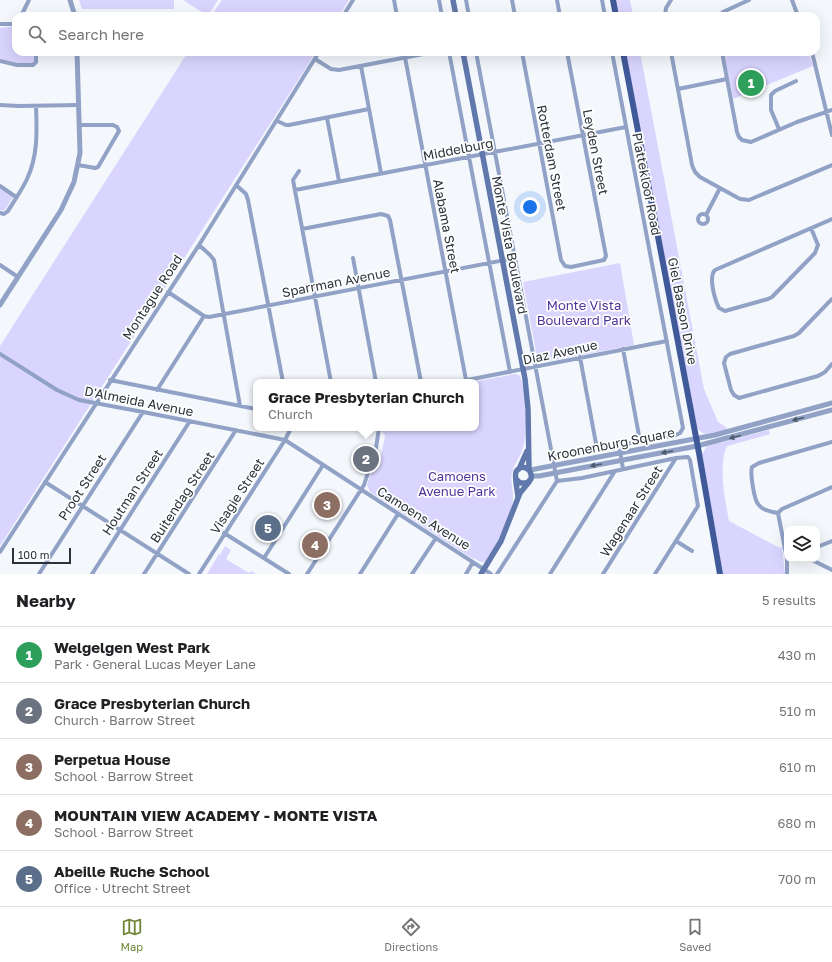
<!DOCTYPE html>
<meta charset="utf-8">
<style>
:root{--surface:#fff;--page:#f2f2f2;--text:#202124;--muted:#757577;--line:#e0e0e0;--accent:#718637}
body{margin:0;font-family:"Golos Text",sans-serif;background:var(--page);color:var(--text)}
.controls{position:absolute;right:12px;bottom:12px;display:grid;overflow:hidden;border-radius:8px;box-shadow:0 4px 16px #0002}
.controls button{width:36px;height:36px;display:grid;place-items:center;padding:0;border:0;border-bottom:1px solid var(--line);background:var(--surface);color:var(--text);font:20px sans-serif}
.scale{position:absolute;left:12px;bottom:10px;width:59px;box-sizing:border-box;padding-left:4px;border:2px solid #2b333a;border-top:0;font-size:11px;line-height:14px;white-space:nowrap;color:#2b333a;-webkit-text-stroke:3px #fff;paint-order:stroke}
.you{position:absolute;left:530px;top:207px;width:14px;height:14px;margin:-10px;border:3px solid #fff;border-radius:50%;background:#1a73e8;box-shadow:0 0 0 6px #1a73e833}
.badge{display:grid;place-items:center;width:26px;height:26px;border-radius:50%;background:var(--accent);color:#fff;font-size:13px;font-weight:700}
.pin{position:absolute;translate:-50% -50%;border:2px solid #fff;box-shadow:0 1px 4px #0006}
.popup{position:absolute;left:253px;top:379px;width:226px;height:52px;box-sizing:border-box;display:grid;place-content:center;border-radius:8px;background:var(--surface);filter:drop-shadow(0 1px 3px #0005);font-size:13px;white-space:nowrap;color:var(--muted)}
.popup b{font-size:15px;color:var(--text)}
.popup::after{content:'';position:absolute;left:50%;top:100%;margin-left:-8px;border:8px solid transparent;border-top-color:var(--surface)}
.list{margin:0;padding:0;list-style:none}
h2{display:flex;justify-content:space-between;align-items:center;height:52px;margin:0;padding:0 16px;font-size:17px}
h2 small{font-size:13px;font-weight:400;color:var(--muted)}
.list li{display:grid;grid-template-columns:26px 1fr auto;gap:12px;align-items:center;box-sizing:border-box;height:56px;padding:0 16px;border-top:1px solid var(--line)}
.list b{display:block;font-size:15px;white-space:nowrap}
.list p{margin:0;font-size:13px;white-space:nowrap;color:var(--muted)}
.list em{font-size:13px;font-style:normal;color:var(--muted)}
.icon{flex:none;width:22px;height:22px;fill:none;stroke:currentColor;stroke-width:2;stroke-linecap:round;stroke-linejoin:round}
.map{position:relative;flex:none;width:832px;height:574px;overflow:hidden}
.search{position:absolute;background:var(--surface);box-shadow:0 4px 16px #0002;left:12px;right:12px;top:12px;height:44px;display:flex;align-items:center;gap:10px;box-sizing:border-box;padding:0 14px;border-radius:12px;color:var(--muted);font-size:15px}
.sheet{height:332px;background:var(--surface)}
nav{display:flex;justify-content:space-around;align-items:center;box-sizing:border-box;height:56px;border-top:1px solid var(--line);background:var(--surface);font-size:11px;color:var(--muted)}
nav a{display:grid;justify-items:center;gap:2px}
nav .on{color:var(--accent)}
.map>svg:first-child{display:block}
.green{fill:#dad5fe}
.lines{fill:none;stroke-linecap:round;stroke-linejoin:round}
.minor{stroke:#91a2c6;stroke-width:4}
.tertiary{stroke:#91a2c6;stroke-width:5}
.secondary{stroke:#6178ac;stroke-width:5.5}
.primary{stroke:#405999;stroke-width:6}
.oneway{fill:#4f5a6b}
.labels{text-anchor:middle;dominant-baseline:central;stroke-width:3.5;stroke-linejoin:round;paint-order:stroke}
.street-label{font-size:13px;fill:#2b333a;stroke:#fff}
.park-label{font-size:13px;fill:#503499;stroke:#fff}
</style>
<div class="map">
<svg width="832" height="574" viewBox="0 0 832 574">
<rect width="100%" height="100%" fill="#f4f8fc"/>
<path class="green" d="M 79,0 L 174,0 L 174,9 L 82,9 Z
M 183,0 L 218,0 L 208,16 Z
M 222,0 L 349,0 L 339,16 L 211,16 Z
M 615,0 L 630,0 L 633,16 L 618,16 Z
M 16,26 L 16,52 L 34,52 L 34,62 C 25,67 9,61 0,59 L 0,28 Z
M 188,52 L 316,52 L 0,546 L 0,346 Z
M 625,52 L 640,52 L 704,389 L 718,422 L 726,427 L 727,430 C 716,432 703,439 697,427 Z
M 724,52 L 808,52 L 813,66 L 733,99 Z
M 0,188 L 13,197 L 5,210 L 3,211 L 0,210 Z
M 620,263 L 634,345 L 538,363 L 523,282 Z
M 515,374 L 519,375 C 526,384 527,437 523,448 C 521,456 514,464 512,473 C 510,482 514,491 513,500 C 511,518 495,547 485,562 L 480,562 L 474,558 L 473,559 L 370,492 L 367,485 L 375,461 L 380,460 L 385,436 L 381,431 L 381,428 L 476,428 L 476,382 L 473,382 Z
M 769,430 L 770,434 L 727,446 C 718,465 725,501 729,521 L 780,548 L 782,547 L 785,574 L 723,574 L 702,454 L 707,446 Z
M 225,546 L 231,550 L 226,559 L 249,573 L 251,571 L 256,574 L 207,574 L 219,554 L 220,555 Z"/>
<g class="lines">
<path class="minor" d="M 394,0 L 397,16
M 439,0 L 442,16
M 466,0 L 469,16
M 512,0 L 515,16
M 557,0 L 560,16
M 602,0 L 605,16
M 792,0 L 798,16
M 21,16 L 29,0
M 343,16 L 353,0
M 665,16 L 666,8 L 671,0
M 718,16 L 723,12 L 749,0
M 0,24 L 16,24
M 404,52 L 466,380
M 449,52 L 510,372
M 476,52 L 557,481 L 497,574
M 522,52 L 561,260 L 565,266 L 571,267 L 604,260 L 606,256 L 567,52
M 671,52 L 692,165 L 695,172 L 700,177 L 740,199 L 749,200 L 832,165
M 722,52 L 737,132 L 739,137 L 742,140 L 751,142 L 797,122 L 832,110
M 812,52 L 832,135
M 315,59 L 331,69 L 339,70 L 434,52
M 0,61 L 17,65 L 33,65 L 36,62 L 36,52
M 361,66 L 381,173
M 678,89 L 727,79
M 0,105 L 19,106 L 79,105
M 327,118 L 339,181
M 277,121 L 286,125 L 289,125 L 369,109
M 779,129 L 771,110 L 771,95 L 775,91 L 796,81
M 78,165 L 95,168 L 98,167 L 119,131 L 117,127 L 113,125 L 79,125
M 299,171 L 293,180 L 331,382
M 236,185 L 246,194 L 248,200 L 283,382
M 0,186 L 16,197
M 295,190 L 626,127
M 0,213 L 4,214 L 8,211 C 14,201 22,190 27,179 C 38,156 37,131 36,106
M698 219a5 5 0 1 1 10 0a5 5 0 1 1-10 0Z
M 706,215 L 720,188
M 811,228 L 818,245 L 815,253 L 772,297 L 768,299 L 725,311 L 719,308 C 715,300 708,277 715,270 L 832,219
M 302,229 L 381,214 L 388,216 L 390,220 L 421,382
M 199,245 L 210,255 L 214,260 L 240,406
M 353,258 L 376,382
M 0,265 L 18,277
M 168,292 L 204,316 L 209,317 L 515,258
M 832,299 L 799,333 L 794,336 L 730,354 L 726,357 L 724,363 L 731,390 L 734,395 L 739,398 L 818,376 L 825,372 L 832,364
M 623,349 L 640,441
M 0,354 L 57,390 L 79,400 L 143,412 L 285,440 L 491,574
M 580,357 L 597,449
M 110,380 L 256,409
M 457,382 L 667,341
M 157,390 L 204,316
M 619,445 L 623,469
M 553,457 L 676,435 L 680,433 L 683,428 L 612,52
M 557,481 L 582,478 L 676,458 L 688,457 L 690,460 L 698,506 L 655,574
M 45,482 L 189,574
M 778,513 C 771,512 762,510 758,504 C 754,499 750,473 752,467 L 759,463 L 832,442
M 778,513 L 787,559 L 787,574
M 778,513 L 782,509 L 832,487
M 224,533 L 289,574
M 676,541 L 692,551
M 817,547 L 832,541
M 0,552 L 199,245 L 319,52
M 264,558 L 323,465
M 810,559 L 832,570
M 39,574 L 143,412
M 92,574 L 190,421
M 144,574 L 236,430
M 199,574 L 285,440 L 291,428
M 307,574 L 364,485 L 376,448 L 379,428
M 360,574 L 398,514
M 412,574 L 436,538
M 466,574 L 473,562
M 550,574 L 615,471
M 603,574 L 676,458"/>
<path class="tertiary" d="M 70,0 L 75,16
M 0,305 L 61,210 L 74,182 L 80,153 L 77,52
M 530,470 L 715,435 L 832,403
M 532,476 L 539,476 L 697,446 L 832,410"/>
<path class="secondary" d="M 453,0 L 456,16
M 463,52 L 525,379 L 528,409 L 529,469
M 519,469 L 527,451
M 516,479 L 520,483 L 527,483 L 531,479 C 533,468 520,463 516,472 C 514,477 518,492 518,498
M 481,574 L 501,541 L 520,493 L 529,482"/>
<path class="primary" d="M 613,0 L 616,16
M 623,52 L 699,453 L 720,574"/>
</g>
<defs><path id="oneway-solid" d="M-6-.8H1V-3.2L6.5 0L1 3.2V.8H-6Z"/></defs>
<g class="oneway">
<use href="#oneway-solid" transform="translate(798 419) rotate(165)"/>
<use href="#oneway-solid" transform="translate(735 437) rotate(165)"/>
<use href="#oneway-solid" transform="translate(667 452) rotate(169)"/>
<use href="#oneway-solid" transform="translate(596 465) rotate(170)"/>
</g>
<g class="labels">
<g class="street-label">
<text transform="translate(458 149) rotate(-11)">Middelburg</text>
<text transform="translate(596 152) rotate(79)">Leyden Street</text>
<text transform="translate(552 158) rotate(79)">Rotterdam Street</text>
<text transform="translate(647 184) rotate(79)">Plattekloof Road</text>
<text transform="translate(447 226) rotate(79)">Alabama Street</text>
<text transform="translate(510 245) rotate(79)">Monte Vista Boulevard</text>
<text transform="translate(336 282) rotate(-11)">Sparrman Avenue</text>
<text transform="translate(152 297) rotate(-57)">Montague Road</text>
<text transform="translate(683 311) rotate(79)">Giel Basson Drive</text>
<text transform="translate(560 352) rotate(-12)">Diaz Avenue</text>
<text transform="translate(139 401) rotate(11)">D'Almeida Avenue</text>
<text transform="translate(611 444) rotate(-11)">Kroonenburg Square</text>
<text transform="translate(82 487) rotate(-57)">Proot Street</text>
<text transform="translate(132 492) rotate(-57)">Houtman Street</text>
<text transform="translate(237 496) rotate(-57)">Visagie Street</text>
<text transform="translate(182 497) rotate(-57)">Buitendag Street</text>
<text transform="translate(631 511) rotate(-58)">Wagenaar Street</text>
<text transform="translate(424 518) rotate(32)">Camoens Avenue</text>
</g>
<g class="park-label">
<text x="584" y="305">Monte Vista<tspan x="584" dy="15">Boulevard Park</tspan></text>
<text x="457" y="476">Camoens<tspan x="457" dy="15">Avenue Park</tspan></text>
</g>
</g>
</svg>
<div class="controls">
<button><svg class="icon" aria-label="layers" viewBox="0 0 24 24"><path d="M12 4l9 5-9 5-9-5zM3 14l9 5 9-5"/></svg></button>
</div>
<div class="scale">100 m</div>
<div class="you"></div>
<div class="pin badge" style="left:751px;top:83px;background:#2e9e5b">1</div>
<div class="pin badge" style="left:366px;top:459px;background:#6b7280">2</div>
<div class="popup"><b>Grace Presbyterian Church</b>Church</div>
<div class="pin badge" style="left:327px;top:505px;background:#8d6e63">3</div>
<div class="pin badge" style="left:315px;top:545px;background:#8d6e63">4</div>
<div class="pin badge" style="left:268px;top:528px;background:#5c6f8a">5</div>
<div class="search"><svg class="icon" aria-label="search" viewBox="0 0 24 24"><circle cx="10" cy="10" r="6"/><path d="M15 15l6 6"/></svg>Search here</div>
</div>
<section class="sheet">
<h2>Nearby<small>5 results</small></h2>
<ul class="list">
<li><span class="badge" style="background:#2e9e5b">1</span><div><b>Welgelgen West Park</b><p>Park · General Lucas Meyer Lane</p></div><em>430 m</em></li>
<li><span class="badge" style="background:#6b7280">2</span><div><b>Grace Presbyterian Church</b><p>Church · Barrow Street</p></div><em>510 m</em></li>
<li><span class="badge" style="background:#8d6e63">3</span><div><b>Perpetua House</b><p>School · Barrow Street</p></div><em>610 m</em></li>
<li><span class="badge" style="background:#8d6e63">4</span><div><b>MOUNTAIN VIEW ACADEMY - MONTE VISTA</b><p>School · Barrow Street</p></div><em>680 m</em></li>
<li><span class="badge" style="background:#5c6f8a">5</span><div><b>Abeille Ruche School</b><p>Office · Utrecht Street</p></div><em>700 m</em></li>
</ul>
</section>
<nav>
<a class="on"><svg class="icon" aria-label="map" viewBox="0 0 24 24"><path d="M3 6l6-2 6 2 6-2v14l-6 2-6-2-6 2zM9 4v14M15 6v14"/></svg>Map</a>
<a><svg class="icon" aria-label="directions" viewBox="0 0 24 24"><path d="M12 3l9 9-9 9-9-9zM9 14v-3h6M13 9l2 2-2 2"/></svg>Directions</a>
<a><svg class="icon" aria-label="saved" viewBox="0 0 24 24"><path d="M7 4h10v16l-5-4-5 4z"/></svg>Saved</a>
</nav>
